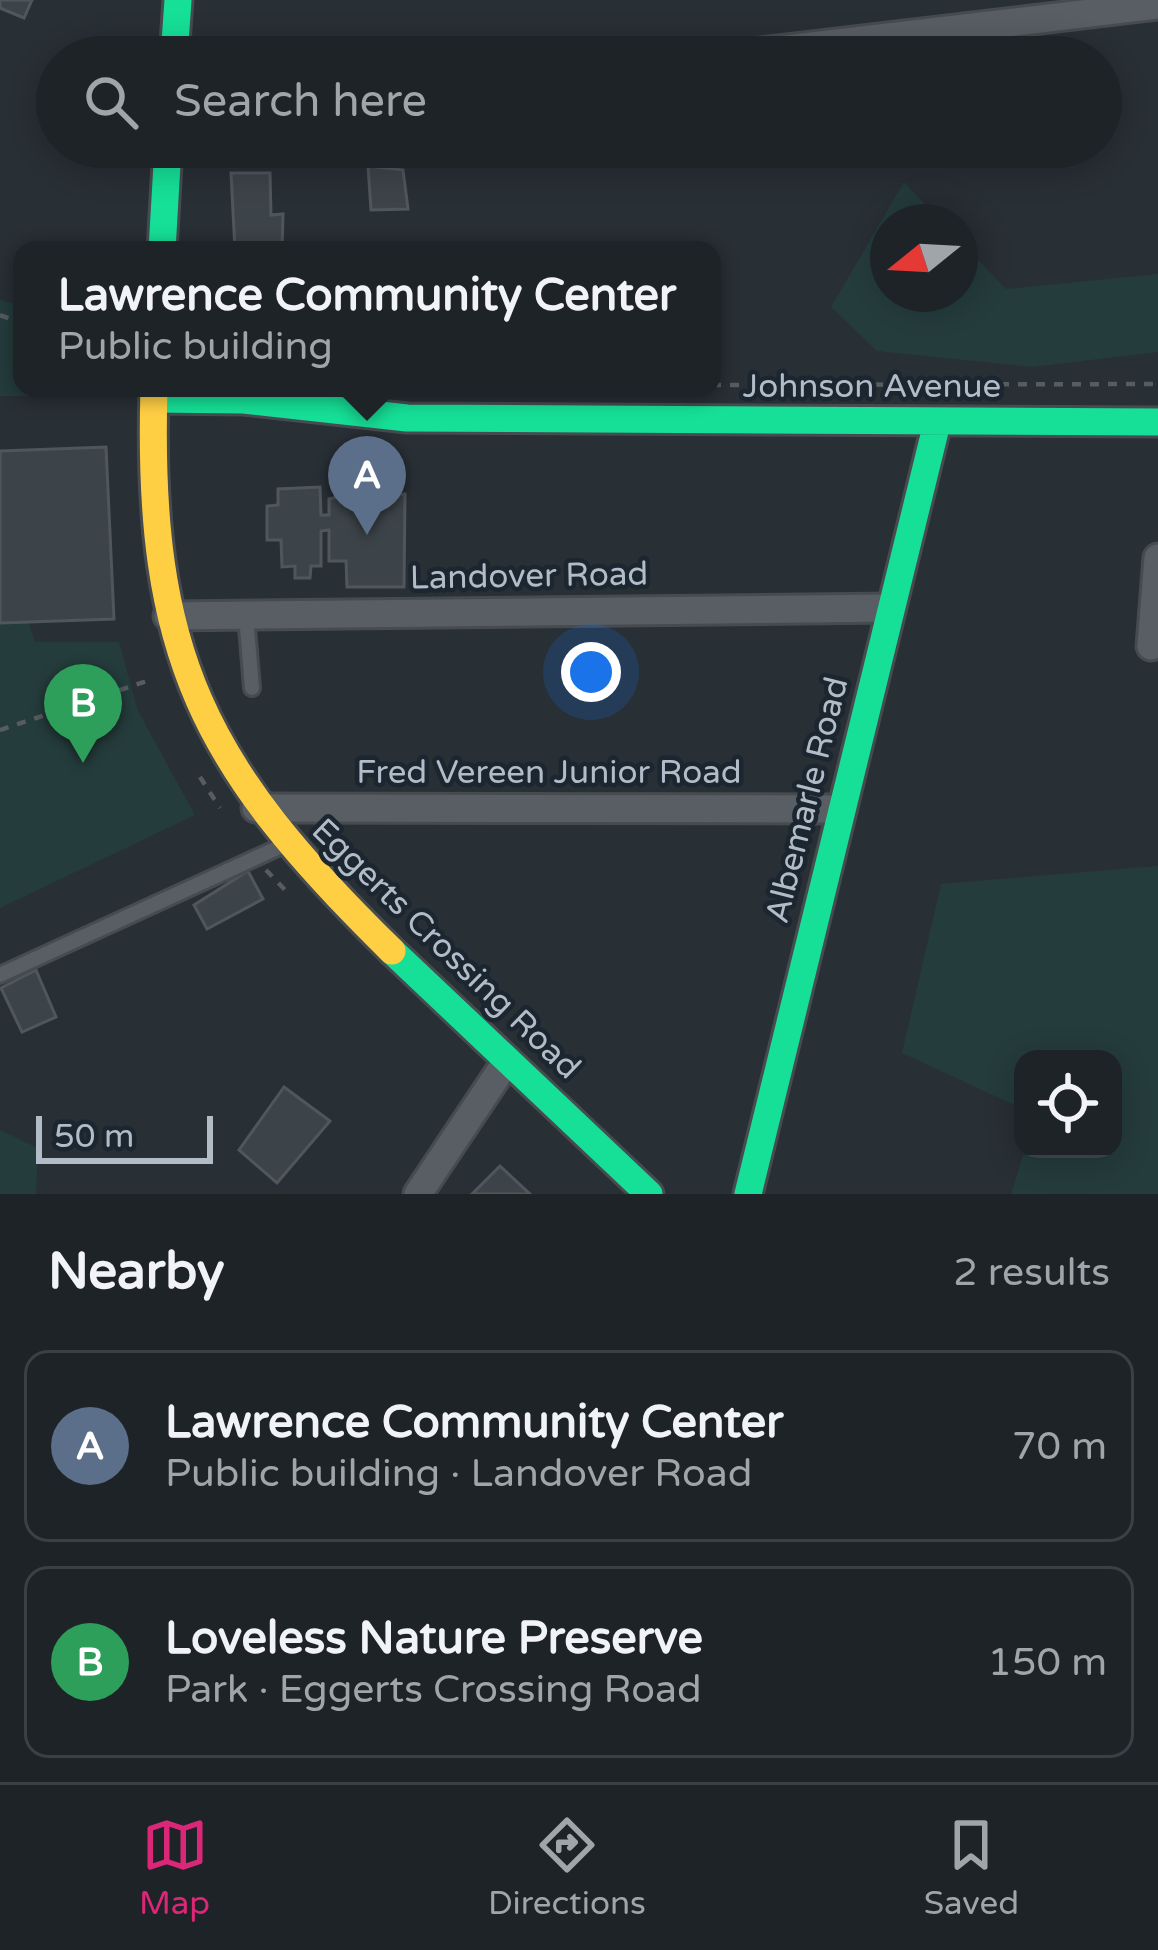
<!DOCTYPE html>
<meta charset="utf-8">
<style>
:root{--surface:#1e2328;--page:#2b2f34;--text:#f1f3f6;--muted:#a1a4a8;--line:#3c4045;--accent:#db2777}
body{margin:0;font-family:"Varela Round",sans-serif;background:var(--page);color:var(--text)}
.controls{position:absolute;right:36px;bottom:36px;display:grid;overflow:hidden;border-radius:24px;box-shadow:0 6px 30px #0003}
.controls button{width:108px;height:108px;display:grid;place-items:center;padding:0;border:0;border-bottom:3px solid var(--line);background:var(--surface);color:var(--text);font:60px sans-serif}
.compass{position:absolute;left:870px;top:204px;width:108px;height:108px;border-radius:50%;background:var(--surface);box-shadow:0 6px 30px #0003;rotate:252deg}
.scale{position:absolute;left:36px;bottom:30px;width:177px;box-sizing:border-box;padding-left:12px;border:6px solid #b1bcc7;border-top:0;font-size:33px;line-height:42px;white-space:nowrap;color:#b1bcc7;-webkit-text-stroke:9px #1b2630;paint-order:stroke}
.you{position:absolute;left:591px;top:672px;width:42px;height:42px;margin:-30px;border:9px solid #fff;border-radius:50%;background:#1a73e8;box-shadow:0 0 0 18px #1a73e833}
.badge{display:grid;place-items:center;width:78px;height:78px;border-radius:50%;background:var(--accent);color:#fff;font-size:39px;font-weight:700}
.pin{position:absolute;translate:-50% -99px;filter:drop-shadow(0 3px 6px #0008)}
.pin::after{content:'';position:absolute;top:63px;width:42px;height:36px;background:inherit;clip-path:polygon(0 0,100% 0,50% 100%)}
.popup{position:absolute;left:13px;top:241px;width:708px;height:156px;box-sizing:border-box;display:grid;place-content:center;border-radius:24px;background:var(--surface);filter:drop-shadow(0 3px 9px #0005);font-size:39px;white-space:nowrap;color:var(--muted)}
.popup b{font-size:45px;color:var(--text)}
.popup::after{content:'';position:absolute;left:50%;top:100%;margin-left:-24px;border:24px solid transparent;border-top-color:var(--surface)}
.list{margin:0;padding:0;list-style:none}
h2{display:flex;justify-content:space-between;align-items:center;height:156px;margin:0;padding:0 48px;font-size:51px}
h2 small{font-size:39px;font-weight:400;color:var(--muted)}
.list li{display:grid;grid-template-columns:78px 1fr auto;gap:36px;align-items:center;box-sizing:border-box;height:192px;margin:0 24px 24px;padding:0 24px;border:3px solid var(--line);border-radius:24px}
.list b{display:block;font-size:45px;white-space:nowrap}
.list p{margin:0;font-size:39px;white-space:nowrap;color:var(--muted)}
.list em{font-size:39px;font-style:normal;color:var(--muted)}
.icon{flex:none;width:66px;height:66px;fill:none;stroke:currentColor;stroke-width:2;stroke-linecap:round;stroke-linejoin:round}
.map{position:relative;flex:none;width:1158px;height:1194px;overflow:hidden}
.search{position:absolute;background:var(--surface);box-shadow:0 6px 30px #0003;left:36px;right:36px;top:36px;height:132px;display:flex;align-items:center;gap:30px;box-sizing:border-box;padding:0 42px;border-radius:66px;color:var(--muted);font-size:45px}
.sheet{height:588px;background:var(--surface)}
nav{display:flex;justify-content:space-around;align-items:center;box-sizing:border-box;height:168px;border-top:3px solid var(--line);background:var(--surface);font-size:33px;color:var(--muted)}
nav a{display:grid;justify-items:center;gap:6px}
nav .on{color:var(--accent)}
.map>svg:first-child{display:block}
.green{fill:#253c3c}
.building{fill:#3d4449;stroke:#50565d;stroke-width:3}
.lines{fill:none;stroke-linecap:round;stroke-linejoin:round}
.lane-casing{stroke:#464b50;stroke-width:20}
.street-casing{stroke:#464b50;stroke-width:33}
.fast-casing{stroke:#464b50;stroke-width:33}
.slow-casing{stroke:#464b50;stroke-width:33}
.path{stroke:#565c61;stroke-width:4.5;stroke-dasharray:9 9;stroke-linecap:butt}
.lane{stroke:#585e63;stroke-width:14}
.street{stroke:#585e63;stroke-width:27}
.fast{stroke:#16e098;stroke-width:27}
.slow{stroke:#ffcf43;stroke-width:27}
.labels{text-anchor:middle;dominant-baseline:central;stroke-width:9;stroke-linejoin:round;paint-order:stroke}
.street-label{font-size:33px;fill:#b1bcc7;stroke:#1b2630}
</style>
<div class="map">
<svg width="1158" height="1194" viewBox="0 0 1158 1194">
<rect width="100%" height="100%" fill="#282f35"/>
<path class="green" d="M 904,182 L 942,222 L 888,222 L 888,294 L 960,294 L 960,241 L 1006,289 L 1158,274 L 1158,352 L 1032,367 L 877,351 L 831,307 Z
M 0,300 L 22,306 L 22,388 L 165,388 L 164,396 L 0,396 Z
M 0,612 L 25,612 L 35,642 L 119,642 L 138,711 L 195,815 L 0,908 Z
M 1158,866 L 1158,1194 L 1011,1194 L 1025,1149 L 1113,1149 L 1113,1059 L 1023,1059 L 1023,1109 L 902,1053 L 941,884 Z
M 0,1130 L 38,1148 L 36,1194 L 0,1194 Z"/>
<path class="building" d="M 0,0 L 32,0 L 24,18 L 0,8 Z
M 368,166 L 403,170 L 408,209 L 371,210 Z
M 231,173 L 270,173 L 271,215 L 283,214 L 282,250 L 235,250 Z
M 106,447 L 114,619 L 0,623 L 0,451 Z
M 320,487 L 321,515 L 329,515 L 329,499 L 345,495 L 405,494 L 404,587 L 347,587 L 346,561 L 329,561 L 329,530 L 321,531 L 321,566 L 311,566 L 310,578 L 295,578 L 295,566 L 282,567 L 281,540 L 267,540 L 267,506 L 278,505 L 278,489 Z
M 248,871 L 263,899 L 207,929 L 194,905 Z
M 36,970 L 56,1017 L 22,1032 L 1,988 Z
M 284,1087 L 330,1121 L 277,1183 L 239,1150 Z
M 500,1166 L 530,1194 L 472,1194 Z"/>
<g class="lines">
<defs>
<path id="lane" d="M 246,616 L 252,688
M 0,975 L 286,844"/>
<path id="street" d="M 719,57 L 1158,5
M 168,616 L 890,608
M 1151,646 L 1158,558
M 256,808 L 842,809
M 418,1194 L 507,1061"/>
<path id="fast" d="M 174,57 L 178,0
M 162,250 L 168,147
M 154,399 L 244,400 L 407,418 L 1158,422
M 392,951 L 649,1194
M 748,1194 L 937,423"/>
<path id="slow" d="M 154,388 C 146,655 203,766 392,951"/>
</defs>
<use href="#lane" class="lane-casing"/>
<use href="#street" class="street-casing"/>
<use href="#fast" class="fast-casing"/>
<use href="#slow" class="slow-casing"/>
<path class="path" d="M 0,315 L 22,323
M 712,385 L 1158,384
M 0,730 L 153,679
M 200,777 L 220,808
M 266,870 L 287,892"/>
<use href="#lane" class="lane"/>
<use href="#street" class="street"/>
<use href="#fast" class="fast"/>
<use href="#slow" class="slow"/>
</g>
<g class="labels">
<g class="street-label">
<text x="872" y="386">Johnson Avenue</text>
<text transform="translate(529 576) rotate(-1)">Landover Road</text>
<text x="549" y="772">Fred Vereen Junior Road</text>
<text transform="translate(807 800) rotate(-76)">Albemarle Road</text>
<text transform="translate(446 949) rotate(44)">Eggerts Crossing Road</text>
</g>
</g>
</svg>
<div class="controls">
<button><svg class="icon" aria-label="locate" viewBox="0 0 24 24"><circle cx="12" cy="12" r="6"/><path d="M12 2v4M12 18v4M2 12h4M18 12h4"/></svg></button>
</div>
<svg class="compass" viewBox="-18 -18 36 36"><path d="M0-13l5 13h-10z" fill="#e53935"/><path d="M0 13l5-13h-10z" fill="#a1a4a8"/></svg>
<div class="scale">50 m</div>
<div class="you"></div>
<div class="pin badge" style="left:367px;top:535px;background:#5c6f8a">A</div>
<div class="popup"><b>Lawrence Community Center</b>Public building</div>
<div class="pin badge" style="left:83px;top:763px;background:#2e9e5b">B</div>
<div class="search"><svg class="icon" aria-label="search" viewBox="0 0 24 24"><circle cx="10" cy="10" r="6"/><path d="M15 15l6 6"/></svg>Search here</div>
</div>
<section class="sheet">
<h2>Nearby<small>2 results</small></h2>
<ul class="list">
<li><span class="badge" style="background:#5c6f8a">A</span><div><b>Lawrence Community Center</b><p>Public building · Landover Road</p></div><em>70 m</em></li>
<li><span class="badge" style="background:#2e9e5b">B</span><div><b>Loveless Nature Preserve</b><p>Park · Eggerts Crossing Road</p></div><em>150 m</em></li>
</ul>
</section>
<nav>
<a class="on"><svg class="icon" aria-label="map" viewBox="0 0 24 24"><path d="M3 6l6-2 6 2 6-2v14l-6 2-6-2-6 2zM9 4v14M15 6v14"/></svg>Map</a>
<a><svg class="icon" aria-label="directions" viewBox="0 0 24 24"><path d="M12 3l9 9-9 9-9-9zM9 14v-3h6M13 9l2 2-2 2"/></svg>Directions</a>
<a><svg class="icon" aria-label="saved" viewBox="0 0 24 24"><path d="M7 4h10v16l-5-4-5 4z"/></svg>Saved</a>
</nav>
